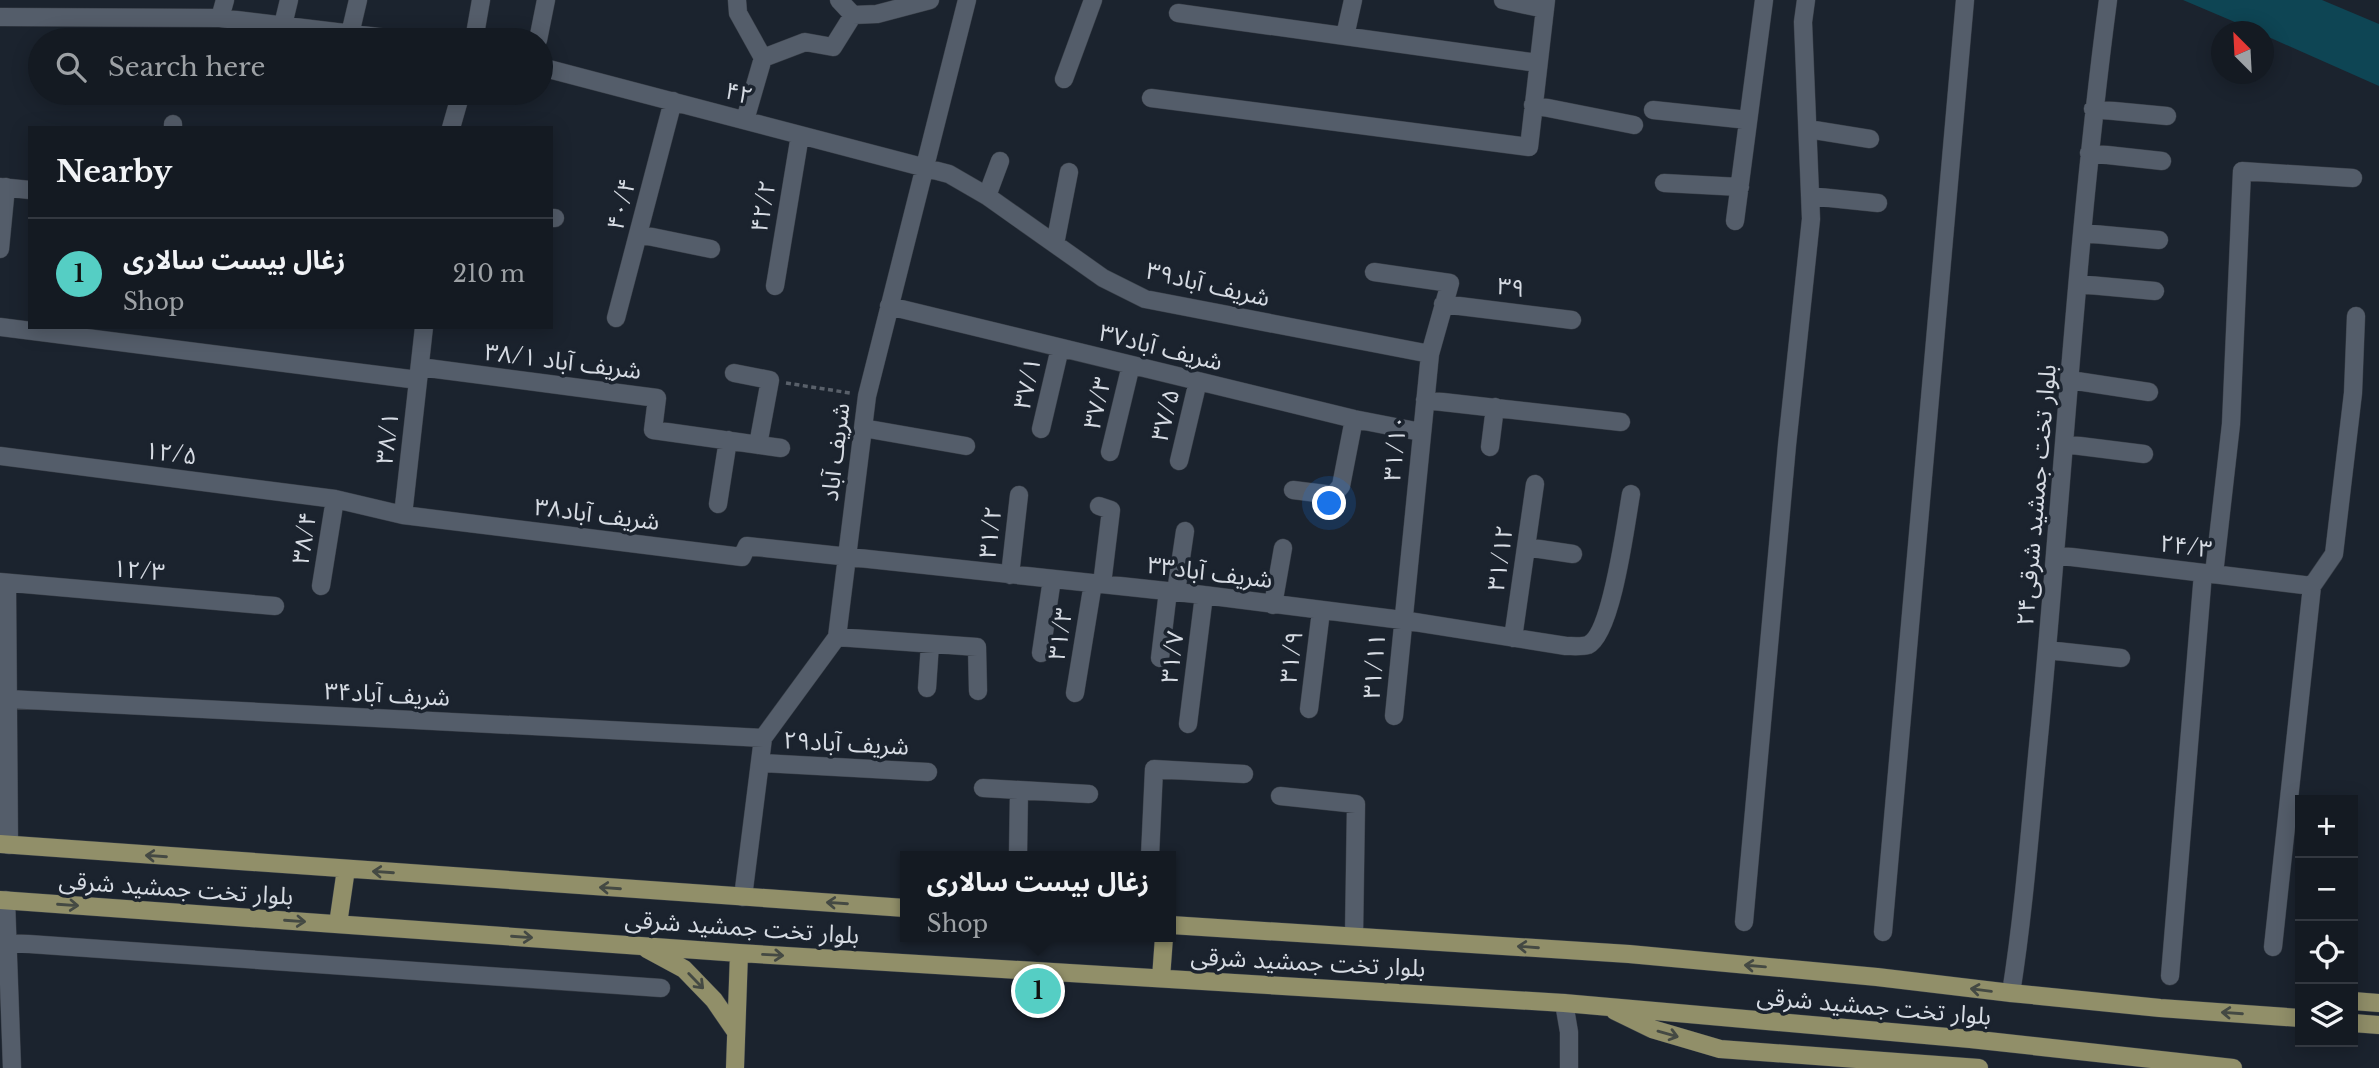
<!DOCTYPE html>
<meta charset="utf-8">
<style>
:root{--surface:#141a22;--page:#1d232a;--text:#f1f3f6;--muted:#9da1a5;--line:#333840;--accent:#55cec4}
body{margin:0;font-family:"Libre Baskerville","Noto Sans Arabic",serif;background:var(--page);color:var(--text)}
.controls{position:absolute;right:21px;bottom:21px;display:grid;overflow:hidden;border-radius:0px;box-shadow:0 4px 18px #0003}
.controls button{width:63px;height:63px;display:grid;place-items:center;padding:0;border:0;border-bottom:2px solid var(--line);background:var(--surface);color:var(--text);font:35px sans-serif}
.compass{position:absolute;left:2211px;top:21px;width:63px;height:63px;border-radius:50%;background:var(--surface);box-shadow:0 4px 18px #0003;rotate:336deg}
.you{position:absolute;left:1330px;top:504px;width:24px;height:24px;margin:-18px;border:5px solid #fff;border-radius:50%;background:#1a73e8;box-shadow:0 0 0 10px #1a73e833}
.badge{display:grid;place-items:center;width:46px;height:46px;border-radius:50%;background:var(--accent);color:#111;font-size:23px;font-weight:700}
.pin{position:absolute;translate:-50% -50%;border:4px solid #fff;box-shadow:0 2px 7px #0006}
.popup{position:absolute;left:900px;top:851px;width:276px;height:91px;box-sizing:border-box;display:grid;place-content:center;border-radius:0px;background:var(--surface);filter:drop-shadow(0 2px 5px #0005);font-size:23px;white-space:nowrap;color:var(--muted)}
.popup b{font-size:26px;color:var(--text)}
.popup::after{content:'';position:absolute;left:50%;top:100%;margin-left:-14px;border:14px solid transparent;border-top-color:var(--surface)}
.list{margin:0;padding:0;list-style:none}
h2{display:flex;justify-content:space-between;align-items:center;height:91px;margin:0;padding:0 28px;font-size:30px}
h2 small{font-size:23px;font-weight:400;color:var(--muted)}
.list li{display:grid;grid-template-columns:46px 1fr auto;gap:21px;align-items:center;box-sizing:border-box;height:112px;padding:0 28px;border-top:2px solid var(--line)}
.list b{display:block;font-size:26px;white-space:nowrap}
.list p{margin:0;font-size:23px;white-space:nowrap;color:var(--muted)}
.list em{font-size:23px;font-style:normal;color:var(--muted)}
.icon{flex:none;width:38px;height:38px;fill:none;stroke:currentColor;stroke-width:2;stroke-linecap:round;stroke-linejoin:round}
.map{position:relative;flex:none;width:2379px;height:1068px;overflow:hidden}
.search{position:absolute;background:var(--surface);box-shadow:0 4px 18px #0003;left:28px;top:28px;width:525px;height:77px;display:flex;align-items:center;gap:18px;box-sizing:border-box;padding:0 24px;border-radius:38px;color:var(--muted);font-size:26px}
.panel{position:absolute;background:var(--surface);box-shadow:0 4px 18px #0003;left:28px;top:126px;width:525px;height:203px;border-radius:0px}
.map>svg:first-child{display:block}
.water{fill:#0e4554}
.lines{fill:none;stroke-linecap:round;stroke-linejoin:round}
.minor-casing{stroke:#383e47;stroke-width:19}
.major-casing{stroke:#383e47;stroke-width:19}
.path{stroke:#59606a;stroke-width:3.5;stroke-dasharray:5 3.5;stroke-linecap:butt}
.minor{stroke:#545d6a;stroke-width:18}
.major{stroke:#918f69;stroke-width:18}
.oneway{stroke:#444943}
.labels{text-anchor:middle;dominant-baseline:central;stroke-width:7;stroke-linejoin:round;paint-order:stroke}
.street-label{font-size:24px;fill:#d6dbe3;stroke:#1b232e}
</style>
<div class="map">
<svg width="2379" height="1068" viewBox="0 0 2379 1068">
<rect width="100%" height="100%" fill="#1b232e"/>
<path class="water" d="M 2183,0 L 2322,0 L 2379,24 L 2379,86 L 2264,35 L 2264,32 L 2256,31 Z"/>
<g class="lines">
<defs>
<path id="minor" d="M 737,0 L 738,13 L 763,58
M 839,0 L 853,15
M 1503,0 L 1545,9
M 1178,13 L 1538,63
M 0,17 L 220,18 L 403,40
M 220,18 L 225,0
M 283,25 L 289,0
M 350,34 L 358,0
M 1345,36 L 1353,0
M 474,40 L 481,0
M 538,40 L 546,0
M 541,67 L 949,174 L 987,196 L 1103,278 L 1145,299 L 1430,354
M 1064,79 L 1093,0
M 1151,98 L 1529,147 L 1546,0
M 1533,105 L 1634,125
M 2093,109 L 2167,116
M 1653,110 L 1748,120
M 745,120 L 763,58 L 805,42 L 833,47 L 853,15 L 877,14 L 930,0
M 173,128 L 173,124
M 451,128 L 461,93
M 1808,129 L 1870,139
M 2089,153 L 2162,161
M 1664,183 L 1740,187
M 0,187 L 30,190
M 987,196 L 1000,161
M 1810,196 L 1878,203
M 551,218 L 555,218
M 1735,221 L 1764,0
M 2083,233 L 2159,240
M 638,234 L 711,249
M 1055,244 L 1069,172
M 0,249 L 6,187
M 1374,272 L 1450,283 L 1430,354 L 1394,716
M 2078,284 L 2155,291
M 775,286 L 800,135
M 1443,304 L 1572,320
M 889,306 L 1354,419 L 1421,432
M 616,318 L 673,101
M 0,327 L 418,380
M 420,367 L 657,398 L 653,430 L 781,448
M 734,373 L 770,380 L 758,445
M 2070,380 L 2149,392
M 1425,400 L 1621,422
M 863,428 L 966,446
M 1041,429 L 1060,348
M 2064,444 L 2144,454
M 1490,447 L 1495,407
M 1110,452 L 1131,365
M 0,456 L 335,499 L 403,515 L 742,557 L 747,546 L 1204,595 L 1402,620 L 1566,646 C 1572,646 1582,647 1588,645 C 1612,634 1626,522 1631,494
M 1179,461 L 1198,381
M 1293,490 L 1333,495 L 1341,486 L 1354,419
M 718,504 L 728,440
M 1099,506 L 1111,510 L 1102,584
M 403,515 L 424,327
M 1526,547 L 1573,554
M 2055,555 L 2312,586
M 2214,574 L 2231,424 L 2242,171 L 2353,178
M 1010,575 L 1019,495
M 0,582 L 275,606
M 7,583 L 9,845
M 321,586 L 335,499
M 1176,592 L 1185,531
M 1273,605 L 1283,548
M 837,637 L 977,647 L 978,691
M 1513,638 L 1535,484
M 2047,650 L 2121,658
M 1041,653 L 1052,579
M 1160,658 L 1168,591
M 927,688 L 930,644
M 1075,693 L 1093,583
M 8,699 L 763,738
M 1309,709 L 1321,611
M 1188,724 L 1204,595
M 762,763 L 928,772
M 983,788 L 1089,794
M 1280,796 L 1356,804 L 1354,936
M 1018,856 L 1019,790
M 1150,856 L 1154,769 L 1244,774
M 743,897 L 763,738 L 837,637 L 867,396 L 967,0
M 6,900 L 12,1068
M 1744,922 L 1787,445 L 1811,219 L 1803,22 L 1806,0
M 1883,932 L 1965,0
M 0,942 L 661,988
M 2273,947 L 2312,586 L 2334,554 L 2353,393 L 2356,316
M 2170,976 L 2203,573
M 2011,993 C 2025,905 2031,815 2040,726 C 2063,484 2076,241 2108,0
M 1564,1003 L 1569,1032 L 1569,1068"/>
<path id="major" d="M 0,844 L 905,908
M 0,900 L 739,953 L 1564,1003 L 1970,1039 L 2233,1068
M 338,924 L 346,869
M 1171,925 L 1629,954 L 1877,977 L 2011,993 L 2160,1008 L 2300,1018
M 647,949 L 684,969 L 714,1000 L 736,1032
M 1161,978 L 1164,937
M 2353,1001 L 2379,1003
M 1615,1011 L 1652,1029 L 1720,1049 L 1979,1068
M 2353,1023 L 2379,1025
M 735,1068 L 739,953"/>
</defs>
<use href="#minor" class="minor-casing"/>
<use href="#major" class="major-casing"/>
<path class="path" d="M 786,383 L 850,393"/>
<use href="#minor" class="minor"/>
<use href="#major" class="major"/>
</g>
<defs><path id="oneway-shaft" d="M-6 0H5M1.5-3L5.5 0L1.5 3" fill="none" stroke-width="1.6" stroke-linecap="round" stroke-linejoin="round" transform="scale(1.75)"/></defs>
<g class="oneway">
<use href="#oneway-shaft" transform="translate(156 856) rotate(-176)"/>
<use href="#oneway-shaft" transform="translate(383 872) rotate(-176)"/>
<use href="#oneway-shaft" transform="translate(610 888) rotate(-176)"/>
<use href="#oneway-shaft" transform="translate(837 903) rotate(-176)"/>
<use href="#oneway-shaft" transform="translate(68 905) rotate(4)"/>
<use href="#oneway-shaft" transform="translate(295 921) rotate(4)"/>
<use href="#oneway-shaft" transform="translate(522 937) rotate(4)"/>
<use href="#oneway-shaft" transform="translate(1528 947) rotate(-176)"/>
<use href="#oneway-shaft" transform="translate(773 955) rotate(3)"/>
<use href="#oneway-shaft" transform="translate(1755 966) rotate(-175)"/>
<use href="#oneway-shaft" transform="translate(696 981) rotate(46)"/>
<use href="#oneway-shaft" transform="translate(1981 990) rotate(-173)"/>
<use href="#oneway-shaft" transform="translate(2232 1013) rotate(-176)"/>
<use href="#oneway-shaft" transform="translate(1668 1034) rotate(16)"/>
</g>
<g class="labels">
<g class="street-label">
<text transform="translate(739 93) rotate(15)">۴۲</text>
<text transform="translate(621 204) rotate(-75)">۴۰/۴</text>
<text transform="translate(763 206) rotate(-80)">۴۲/۲</text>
<text transform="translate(1208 284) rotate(13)">شریف آباد۳۹</text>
<text transform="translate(1511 287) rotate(7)">۳۹</text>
<text transform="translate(1161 347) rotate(14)">شریف آباد۳۷</text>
<text transform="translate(563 361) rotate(7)">۳۸/۱ شریف آباد</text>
<text transform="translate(1027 383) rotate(-77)">۳۷/۱</text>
<text transform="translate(1097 403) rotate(-77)">۳۷/۳</text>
<text transform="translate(1165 415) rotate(-76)">۳۷/۵</text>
<text transform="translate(387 438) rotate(-83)">۳۸/۱</text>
<text transform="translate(1395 448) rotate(-84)">۳۱/۱۰</text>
<text transform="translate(835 452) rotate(-83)">شریف آباد</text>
<text transform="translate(171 453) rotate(7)">۱۲/۵</text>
<text transform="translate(2036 495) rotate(-85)">بلوار تخت جمشید شرقی۲۴</text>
<text transform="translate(597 514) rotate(7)">شریف آباد۳۸</text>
<text transform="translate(990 532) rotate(-83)">۳۱/۲</text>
<text transform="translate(304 538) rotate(-81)">۳۸/۴</text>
<text transform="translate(2186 546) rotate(7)">۲۴/۳</text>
<text transform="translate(1500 558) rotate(-82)">۳۱/۱۲</text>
<text transform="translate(139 570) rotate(5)">۱۲/۳</text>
<text transform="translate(1210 572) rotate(7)">شریف آباد۳۳</text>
<text transform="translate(1060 634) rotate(-81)">۳۱/۳</text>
<text transform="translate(1172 657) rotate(-83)">۳۱/۷</text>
<text transform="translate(1291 657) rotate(-83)">۳۱/۹</text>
<text transform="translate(1374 666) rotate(-85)">۳۱/۱۱</text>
<text transform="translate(387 694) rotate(3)">شریف آباد۳۴</text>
<text transform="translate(846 743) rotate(3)">شریف آباد۲۹</text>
<text transform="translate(176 888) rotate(4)">بلوار تخت جمشید شرقی</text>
<text transform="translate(742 927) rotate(4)">بلوار تخت جمشید شرقی</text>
<text transform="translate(1308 962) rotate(3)">بلوار تخت جمشید شرقی</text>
<text transform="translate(1874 1006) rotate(5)">بلوار تخت جمشید شرقی</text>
</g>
</g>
</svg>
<div class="controls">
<button>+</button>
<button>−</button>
<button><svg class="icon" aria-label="locate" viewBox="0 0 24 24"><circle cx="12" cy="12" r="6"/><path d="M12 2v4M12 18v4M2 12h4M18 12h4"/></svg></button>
<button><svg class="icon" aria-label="layers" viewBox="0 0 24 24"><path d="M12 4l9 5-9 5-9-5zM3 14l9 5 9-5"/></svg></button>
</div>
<svg class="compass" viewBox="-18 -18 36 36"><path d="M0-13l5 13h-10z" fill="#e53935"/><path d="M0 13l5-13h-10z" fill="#9da1a5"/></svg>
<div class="you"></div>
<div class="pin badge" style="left:1038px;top:991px">1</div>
<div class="popup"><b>زغال بیست سالاری</b>Shop</div>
<div class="search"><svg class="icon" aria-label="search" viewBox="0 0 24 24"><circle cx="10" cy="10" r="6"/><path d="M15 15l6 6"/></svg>Search here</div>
<section class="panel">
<h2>Nearby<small></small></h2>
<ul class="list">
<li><span class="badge">1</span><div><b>زغال بیست سالاری</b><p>Shop</p></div><em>210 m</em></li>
</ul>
</section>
</div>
